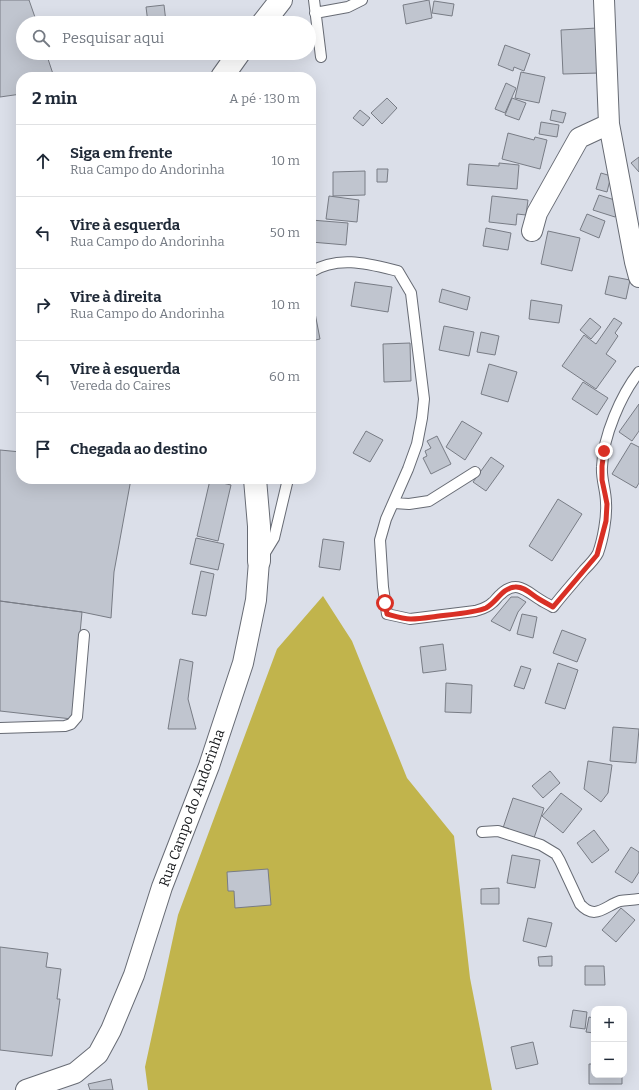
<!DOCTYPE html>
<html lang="pt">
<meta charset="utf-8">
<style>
:root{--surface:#fff;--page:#f2f2f3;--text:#1f2937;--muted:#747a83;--line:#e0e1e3}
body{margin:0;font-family:Bitter,serif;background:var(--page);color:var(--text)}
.controls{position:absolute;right:12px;bottom:12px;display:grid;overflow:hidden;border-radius:8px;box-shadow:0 4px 16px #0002}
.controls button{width:36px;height:36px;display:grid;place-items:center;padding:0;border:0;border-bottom:1px solid var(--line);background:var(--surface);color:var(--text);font:20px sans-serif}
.stop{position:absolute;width:12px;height:12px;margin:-9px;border:3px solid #d93025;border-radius:50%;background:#fff}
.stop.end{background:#d93025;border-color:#fff;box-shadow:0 1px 4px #0008}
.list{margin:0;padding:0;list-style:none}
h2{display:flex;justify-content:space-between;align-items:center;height:52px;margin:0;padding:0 16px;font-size:17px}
h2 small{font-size:13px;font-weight:400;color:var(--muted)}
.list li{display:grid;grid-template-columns:26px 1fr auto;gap:12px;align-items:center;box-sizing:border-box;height:72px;padding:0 16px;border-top:1px solid var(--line)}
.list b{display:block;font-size:15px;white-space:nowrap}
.list p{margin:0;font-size:13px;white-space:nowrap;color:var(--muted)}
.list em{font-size:13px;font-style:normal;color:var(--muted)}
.icon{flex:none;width:22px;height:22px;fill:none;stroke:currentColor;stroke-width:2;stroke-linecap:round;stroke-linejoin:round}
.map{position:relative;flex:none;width:639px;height:1090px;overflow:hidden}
.search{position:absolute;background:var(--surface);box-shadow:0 4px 16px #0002;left:16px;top:16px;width:300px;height:44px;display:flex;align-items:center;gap:10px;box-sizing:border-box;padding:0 14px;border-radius:22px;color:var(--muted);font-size:15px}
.panel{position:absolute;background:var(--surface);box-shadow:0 4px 16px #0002;left:16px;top:72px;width:300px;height:412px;border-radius:16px}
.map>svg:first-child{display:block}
.forest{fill:#c1b44c}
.building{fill:#c0c5cf;stroke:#787c85}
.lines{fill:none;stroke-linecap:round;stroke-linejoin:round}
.service-casing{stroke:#676b74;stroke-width:12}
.minor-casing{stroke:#676b74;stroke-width:22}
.secondary-casing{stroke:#676b74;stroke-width:24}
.service{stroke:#fff;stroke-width:10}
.minor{stroke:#fff;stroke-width:20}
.secondary{stroke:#fff;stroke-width:22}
.route{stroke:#d93025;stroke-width:5}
.labels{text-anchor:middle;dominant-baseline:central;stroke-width:3.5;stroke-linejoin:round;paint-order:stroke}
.street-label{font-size:14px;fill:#16181b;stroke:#fff}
</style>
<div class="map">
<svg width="639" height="1090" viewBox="0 0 639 1090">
<rect width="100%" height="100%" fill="#dbdfe9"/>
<path class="forest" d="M 323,596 L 352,641 L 407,778 L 454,836 L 470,978 L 492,1090 L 148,1090 L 145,1067 L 178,915 L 277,649 Z"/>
<path class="building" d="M 0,0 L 29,0 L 37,23 L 23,23 L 23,53 L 46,53 L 54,77 L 21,77 L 21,94 L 0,97 Z
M 429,0 L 432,18 L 406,24 L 403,5 Z
M 434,1 L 454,4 L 452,16 L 432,13 Z
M 164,5 L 166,22 L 148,23 L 146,7 Z
M 597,28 L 599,73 L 563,74 L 561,30 Z
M 505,45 L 530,54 L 524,71 L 514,67 L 513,71 L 498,65 Z
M 521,72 L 545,77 L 539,103 L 515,98 Z
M 506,83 L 516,88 L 505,113 L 495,109 Z
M 387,98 L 397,108 L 382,124 L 371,113 Z
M 512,98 L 526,103 L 519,120 L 505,115 Z
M 360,110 L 370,118 L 363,126 L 353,118 Z
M 552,110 L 566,113 L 563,123 L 550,120 Z
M 541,122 L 559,125 L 557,137 L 539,134 Z
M 508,133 L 534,140 L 535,137 L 547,140 L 540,169 L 502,159 Z
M 639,157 L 639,172 L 631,163 Z
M 499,163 L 519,165 L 517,189 L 467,185 L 469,164 L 499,166 Z
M 377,169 L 388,169 L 387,182 L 377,182 Z
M 365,171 L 365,195 L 333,196 L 333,172 Z
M 601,173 L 611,176 L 607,192 L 596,189 Z
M 599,195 L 621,202 L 615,217 L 593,210 Z
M 329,196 L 359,200 L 357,222 L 326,219 Z
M 492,196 L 528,200 L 526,215 L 517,214 L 516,225 L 489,222 Z
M 587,214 L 605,221 L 599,238 L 580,230 Z
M 311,220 L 348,223 L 346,245 L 311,242 Z
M 486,228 L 511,233 L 508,250 L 483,246 Z
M 548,231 L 580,238 L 572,271 L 541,264 Z
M 609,276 L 630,280 L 626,299 L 605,294 Z
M 355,282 L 392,287 L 388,312 L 351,306 Z
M 442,289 L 470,297 L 467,310 L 439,302 Z
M 531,300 L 562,305 L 559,323 L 529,319 Z
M 311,313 L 315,313 L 320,339 L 311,341 Z
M 590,318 L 601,327 L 591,339 L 580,330 Z
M 614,318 L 622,323 L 615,333 L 618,336 L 606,354 L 616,361 L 596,389 L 562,366 L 584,335 L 596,344 Z
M 444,326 L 474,332 L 469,356 L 439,350 Z
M 481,332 L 499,336 L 495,355 L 477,352 Z
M 410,343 L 411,381 L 384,382 L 383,344 Z
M 489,364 L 517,372 L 508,402 L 481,394 Z
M 583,382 L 608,398 L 597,415 L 572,399 Z
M 639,404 L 639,431 L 632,441 L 619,432 Z
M 462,421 L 482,433 L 465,460 L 446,447 Z
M 366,431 L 383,440 L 370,462 L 353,453 Z
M 437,436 L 451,464 L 431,474 L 423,458 L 427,456 L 425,451 L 431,448 L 427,441 Z
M 631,443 L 639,447 L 639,483 L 636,488 L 612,474 Z
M 0,450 L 21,452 L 21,479 L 131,479 L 114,572 L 111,618 L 82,612 L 0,601 Z
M 491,457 L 504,466 L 486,491 L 473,482 Z
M 210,480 L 231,485 L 218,541 L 197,536 Z
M 558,499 L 582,514 L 552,561 L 529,546 Z
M 196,538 L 224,544 L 218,570 L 190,564 Z
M 323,539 L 344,542 L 340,570 L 319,567 Z
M 201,571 L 214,574 L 206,616 L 192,614 Z
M 511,597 L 518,597 L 526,602 L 518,612 L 510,631 L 491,621 Z
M 0,601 L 82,612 L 72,719 L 0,711 Z
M 522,614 L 537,617 L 533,638 L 517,634 Z
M 562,630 L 586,639 L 577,662 L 553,653 Z
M 443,644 L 446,670 L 423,673 L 420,647 Z
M 180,659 L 193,662 L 188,699 L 196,729 L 168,729 Z
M 558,663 L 578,670 L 565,709 L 545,703 Z
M 521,666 L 531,669 L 524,689 L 514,686 Z
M 446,683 L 472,685 L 471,713 L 445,712 Z
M 613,727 L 639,729 L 636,763 L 610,761 Z
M 588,761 L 612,765 L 608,793 L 601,802 L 584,789 Z
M 550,771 L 560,783 L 543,798 L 532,786 Z
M 561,793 L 582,809 L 563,833 L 542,816 Z
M 513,798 L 544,808 L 534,838 L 503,828 Z
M 594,830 L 609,850 L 592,863 L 577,843 Z
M 631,847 L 639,852 L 639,872 L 632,883 L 615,872 Z
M 512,855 L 540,860 L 535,888 L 507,883 Z
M 268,869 L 271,905 L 235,908 L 234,891 L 228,891 L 227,872 Z
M 499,888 L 499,904 L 481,904 L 481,889 Z
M 621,908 L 635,920 L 616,942 L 602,930 Z
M 528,918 L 552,923 L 546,947 L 523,941 Z
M 0,947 L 48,953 L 46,967 L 61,969 L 57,999 L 60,999 L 52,1056 L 0,1050 Z
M 552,956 L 552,966 L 539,966 L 538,957 Z
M 585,966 L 604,966 L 605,985 L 585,985 Z
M 573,1010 L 587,1012 L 585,1029 L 570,1027 Z
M 589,1017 L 594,1018 L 594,1033 L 586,1032 Z
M 533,1042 L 538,1064 L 516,1069 L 511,1047 Z
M 589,1064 L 594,1064 L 594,1075 L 622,1075 L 622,1084 L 589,1084 Z
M 111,1079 L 113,1090 L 90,1090 L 88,1084 Z"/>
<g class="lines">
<defs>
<path id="service" d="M 314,0 L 321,57
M 315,13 L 348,7 L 362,0
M 311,272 C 338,255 369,264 398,271 L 411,293 L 424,399 L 422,418 L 417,444 L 408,469 L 386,519 L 380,540 L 383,587 L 387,614 L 410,619 L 475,611 C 481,609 487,608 492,603 C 495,601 497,597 501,594 C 516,580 525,590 539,599 C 543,602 548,604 553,607 C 563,594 574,582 584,570 C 589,565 595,559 598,553 C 603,539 607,517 606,503 C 606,490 601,479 602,467 C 603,436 621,395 639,372
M 394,503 L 409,504 L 429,501 L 475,472
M 263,556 L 274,538 L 288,479
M 0,728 L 65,726 L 71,724 L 77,717 L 84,635
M 482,832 L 498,831 L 541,845 L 556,854 L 560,861 L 580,904 C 595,921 605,906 620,901 C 626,900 633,900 639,899"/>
<path id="minor" d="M 604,0 L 609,124 L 635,262 L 639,277
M 532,231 L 537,213 L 579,138 L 609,124
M 26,1090 L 75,1073 L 98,1054 L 111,1030 L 134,975 L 162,887 L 209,766 L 243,663 L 256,600 L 259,561"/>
<path id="secondary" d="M 263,23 L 281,0
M 222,77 L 239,53
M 255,479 L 259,526 L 259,561"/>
</defs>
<use href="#service" class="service-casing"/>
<use href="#minor" class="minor-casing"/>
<use href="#secondary" class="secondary-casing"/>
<use href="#service" class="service"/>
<use href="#minor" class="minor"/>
<use href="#secondary" class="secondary"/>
</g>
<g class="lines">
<path class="route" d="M 385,603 L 387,614 C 394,616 403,619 411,619 C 417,619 425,618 432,617 C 445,615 475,613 486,608 C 497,602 502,588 515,587 C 524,586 532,595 539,599 C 544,602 548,604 553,607 L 597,555 L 606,521 L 607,504 L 605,494 L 602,480 L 602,466 L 604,451"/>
</g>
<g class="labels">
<g class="street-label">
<text transform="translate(192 808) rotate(-70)">Rua Campo do Andorinha</text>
</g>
</g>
</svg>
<div class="controls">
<button>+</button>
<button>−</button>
</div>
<div class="stop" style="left:385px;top:603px"></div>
<div class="stop end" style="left:604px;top:451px"></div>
<div class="search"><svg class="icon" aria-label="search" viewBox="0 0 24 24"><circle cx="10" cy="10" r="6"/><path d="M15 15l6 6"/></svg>Pesquisar aqui</div>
<section class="panel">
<h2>2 min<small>A pé · 130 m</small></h2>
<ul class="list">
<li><svg class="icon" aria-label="ahead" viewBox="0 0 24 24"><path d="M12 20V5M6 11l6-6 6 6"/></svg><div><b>Siga em frente</b><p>Rua Campo do Andorinha</p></div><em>10 m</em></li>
<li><svg class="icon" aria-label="left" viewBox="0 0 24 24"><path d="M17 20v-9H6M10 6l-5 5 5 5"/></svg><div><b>Vire à esquerda</b><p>Rua Campo do Andorinha</p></div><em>50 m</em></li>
<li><svg class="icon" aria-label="right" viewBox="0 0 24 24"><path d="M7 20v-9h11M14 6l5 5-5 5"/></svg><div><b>Vire à direita</b><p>Rua Campo do Andorinha</p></div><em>10 m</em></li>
<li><svg class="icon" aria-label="left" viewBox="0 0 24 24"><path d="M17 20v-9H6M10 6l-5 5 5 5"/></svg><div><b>Vire à esquerda</b><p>Vereda do Caires</p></div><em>60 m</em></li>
<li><svg class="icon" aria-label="arrive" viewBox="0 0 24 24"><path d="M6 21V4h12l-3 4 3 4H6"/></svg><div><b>Chegada ao destino</b></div></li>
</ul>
</section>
</div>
